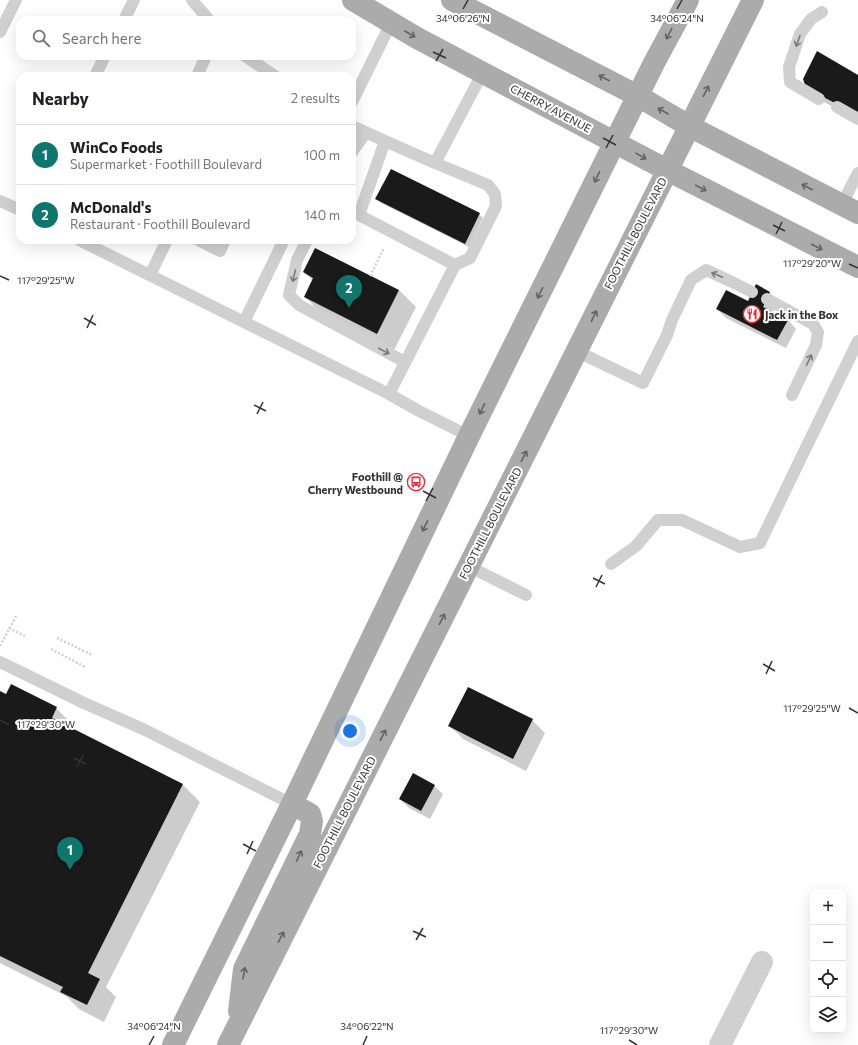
<!DOCTYPE html>
<meta charset="utf-8">
<style>
:root{--surface:#fff;--page:#f6f6f6;--text:#202124;--muted:#757577;--line:#e0e0e0;--accent:#0f766e}
body{margin:0;font-family:Commissioner,sans-serif;background:var(--page);color:var(--text)}
.controls{position:absolute;right:12px;bottom:12px;display:grid;overflow:hidden;border-radius:8px;box-shadow:0 4px 16px #0002}
.controls button{width:36px;height:36px;display:grid;place-items:center;padding:0;border:0;border-bottom:1px solid var(--line);background:var(--surface);color:var(--text);font:20px sans-serif}
.you{position:absolute;left:350px;top:731px;width:14px;height:14px;margin:-10px;border:3px solid #fff;border-radius:50%;background:#1a73e8;box-shadow:0 0 0 6px #1a73e833}
.badge{display:grid;place-items:center;width:26px;height:26px;border-radius:50%;background:var(--accent);color:#fff;font-size:13px;font-weight:700}
.pin{position:absolute;translate:-50% -33px;filter:drop-shadow(0 1px 2px #0008)}
.pin::after{content:'';position:absolute;top:21px;width:14px;height:12px;background:inherit;clip-path:polygon(0 0,100% 0,50% 100%)}
.list{margin:0;padding:0;list-style:none}
h2{display:flex;justify-content:space-between;align-items:center;height:52px;margin:0;padding:0 16px;font-size:17px}
h2 small{font-size:13px;font-weight:400;color:var(--muted)}
.list li{display:grid;grid-template-columns:26px 1fr auto;gap:12px;align-items:center;box-sizing:border-box;height:60px;padding:0 16px;border-top:1px solid var(--line)}
.list b{display:block;font-size:15px;white-space:nowrap}
.list p{margin:0;font-size:13px;white-space:nowrap;color:var(--muted)}
.list em{font-size:13px;font-style:normal;color:var(--muted)}
.icon{flex:none;width:22px;height:22px;fill:none;stroke:currentColor;stroke-width:2;stroke-linecap:round;stroke-linejoin:round}
.map{position:relative;flex:none;width:858px;height:1045px;overflow:hidden}
.search{position:absolute;background:var(--surface);box-shadow:0 4px 16px #0002;left:16px;top:16px;width:340px;height:44px;display:flex;align-items:center;gap:10px;box-sizing:border-box;padding:0 14px;border-radius:12px;color:var(--muted);font-size:15px}
.panel{position:absolute;background:var(--surface);box-shadow:0 4px 16px #0002;left:16px;top:72px;width:340px;height:172px;border-radius:12px}
.map>svg:first-child{display:block}
.shadow{fill:#0003}
.building{fill:#1a1a1a}
.lines{fill:none;stroke-linecap:round;stroke-linejoin:round}
.path{stroke:#d0d0d0;stroke-width:2.5;stroke-dasharray:2 2;stroke-linecap:butt}
.service{stroke:#d0d0d0;stroke-width:12}
.minor{stroke:#d0d0d0;stroke-width:22}
.primary{stroke:#ababab;stroke-width:22}
.oneway{stroke:#636363}
.oneway2{stroke:#7a7a7a}
.ticks{fill:none;stroke:#333;stroke-width:1.5}
.labels{text-anchor:middle;dominant-baseline:central;stroke-width:4;stroke-linejoin:round;paint-order:stroke}
.street-label{font-size:11px;fill:#333;stroke:#fff}
.poi-label{font-size:11px;font-weight:bold;fill:#333;stroke:#fff;text-anchor:start}
.ticks-label{font-size:10px;text-anchor:middle;fill:#333;stroke:#fff;stroke-width:4;stroke-linejoin:round;paint-order:stroke}
</style>
<div class="map">
<svg width="858" height="1045" viewBox="0 0 858 1045">
<rect width="100%" height="100%" fill="#fff"/>
<path class="shadow" d="M 858,76 L 858,120 L 820,100 Z
M 377,199 L 479,214 L 483,218 L 469,247 L 381,203 Z
M 304,272 L 399,290 L 416,307 L 394,350 L 322,314 L 305,297 L 313,281 Z
M 757,286 L 770,293 L 778,302 L 773,313 L 788,320 L 796,329 L 786,348 L 726,318 L 717,309 L 749,302 Z
M 0,692 L 7,696 L 56,708 L 73,725 L 71,728 L 183,785 L 200,802 L 106,987 L 116,997 L 104,1022 L 79,1009 L 66,996 L 0,963 Z
M 532,720 L 545,733 L 526,771 L 463,739 L 450,726 Z
M 434,786 L 443,794 L 430,819 L 409,808 L 400,799 Z"/>
<path class="building" d="M 817,51 L 858,75 L 858,115 L 806,88 L 803,79 Z
M 391,169 L 480,213 L 465,244 L 375,199 Z
M 315,248 L 399,290 L 377,334 L 304,297 L 313,278 L 303,272 Z
M 756,284 L 770,292 L 763,307 L 788,320 L 777,340 L 716,309 L 726,290 L 748,301 Z
M 11,684 L 57,707 L 52,718 L 183,784 L 88,973 L 100,979 L 87,1005 L 60,992 L 63,987 L 0,956 L 0,691 L 6,694 Z
M 468,687 L 533,719 L 513,759 L 448,726 Z
M 413,773 L 435,785 L 421,811 L 399,799 Z"/>
<g class="lines">
<path class="path" d="M 370,276 L 384,248
M 9,628 L 25,636
M 57,638 L 92,655
M 0,646 L 16,616
M 51,649 L 85,667"/>
<path class="service" d="M 192,0 L 209,20
M 124,20 L 134,0
M 0,32 L 16,0
M 245,56 L 275,76
M 95,76 L 105,56
M 197,76 L 206,56
M 819,99 L 790,82 L 789,67 L 800,34 L 811,19 L 822,12
M 352,102 L 391,23
M 837,107 L 858,119
M 352,126 L 385,141 L 359,215 L 455,265 L 389,394
M 385,141 L 435,163
M 352,152 L 366,132
M 0,201 L 20,210
M 842,204 L 858,173
M 79,240 L 389,394 L 419,411 L 469,436
M 198,240 L 220,251 L 225,240
M 307,240 L 297,260 L 289,295 L 299,305 L 405,362
M 455,265 L 470,258 L 496,206 L 495,194 L 488,185 L 435,163 L 483,72
M 150,275 L 167,240
M 767,299 L 813,324 L 818,332 L 816,345 L 792,395
M 244,322 L 284,240
M 576,351 L 643,383 L 667,335 L 672,320 L 691,280 L 706,270 L 728,280 L 752,292
M 611,564 L 636,546 L 658,520 L 682,520 L 740,547 L 760,543 L 799,462 L 858,341
M 468,566 L 526,595
M 0,662 L 84,703 L 143,729 L 292,804"/>
<path class="minor" d="M 720,1045 L 762,962"/>
<path class="primary" d="M 353,0 L 417,38 L 667,170 L 858,267
M 452,0 L 638,96 L 689,126 L 858,213
M 239,1011 L 244,969 L 310,834 L 312,821 L 310,814 L 292,804
M 173,1045 L 292,804 L 469,436 L 654,63 L 688,0
M 228,1045 L 753,0"/>
</g>
<defs><path id="oneway-shaft" d="M-6 0H5M1.5-3L5.5 0L1.5 3" fill="none" stroke-width="1.6" stroke-linecap="round" stroke-linejoin="round"/></defs>
<g class="oneway">
<use href="#oneway-shaft" transform="translate(410 34) rotate(30)"/>
<use href="#oneway-shaft" transform="translate(669 34) rotate(118)"/>
<use href="#oneway-shaft" transform="translate(604 78) rotate(-153)"/>
<use href="#oneway-shaft" transform="translate(706 91) rotate(-63)"/>
<use href="#oneway-shaft" transform="translate(663 111) rotate(-150)"/>
<use href="#oneway-shaft" transform="translate(641 156) rotate(29)"/>
<use href="#oneway-shaft" transform="translate(597 177) rotate(116)"/>
<use href="#oneway-shaft" transform="translate(807 187) rotate(-153)"/>
<use href="#oneway-shaft" transform="translate(701 188) rotate(27)"/>
<use href="#oneway-shaft" transform="translate(817 247) rotate(27)"/>
<use href="#oneway-shaft" transform="translate(540 293) rotate(116)"/>
<use href="#oneway-shaft" transform="translate(594 316) rotate(-64)"/>
<use href="#oneway-shaft" transform="translate(482 409) rotate(116)"/>
<use href="#oneway-shaft" transform="translate(524 456) rotate(-63)"/>
<use href="#oneway-shaft" transform="translate(425 526) rotate(116)"/>
<use href="#oneway-shaft" transform="translate(442 619) rotate(-63)"/>
<use href="#oneway-shaft" transform="translate(383 735) rotate(-63)"/>
<use href="#oneway-shaft" transform="translate(299 856) rotate(-64)"/>
<use href="#oneway-shaft" transform="translate(281 937) rotate(-63)"/>
<use href="#oneway-shaft" transform="translate(244 973) rotate(-80)"/>
</g>
<g class="oneway2">
<use href="#oneway-shaft" transform="translate(798 41) rotate(110)"/>
<use href="#oneway-shaft" transform="translate(717 275) rotate(-157)"/>
<use href="#oneway-shaft" transform="translate(294 276) rotate(103)"/>
<use href="#oneway-shaft" transform="translate(384 351) rotate(28)"/>
<use href="#oneway-shaft" transform="translate(809 360) rotate(-64)"/>
</g>
<path class="ticks" d="M 463,9 L 468,0M 677,9 L 682,0M 433,52 L 446,58M 436,61 L 443,49M 603,138 L 616,145M 606,148 L 613,135M 773,225 L 785,231M 776,234 L 782,222M 849,264 L 858,268M 0,276 L 9,280M 84,318 L 96,325M 87,328 L 93,315M 254,405 L 266,411M 257,414 L 263,402M 423,491 L 436,498M 426,501 L 433,488M 593,578 L 605,584M 596,587 L 602,575M 763,664 L 775,671M 766,674 L 772,661M 849,708 L 858,713M 0,720 L 9,725M 74,758 L 86,764M 77,767 L 83,755M 243,844 L 256,851M 247,854 L 253,841M 413,931 L 426,937M 416,940 L 423,928M 629,1040 L 637,1045M 149,1045 L 154,1036M 363,1045 L 367,1036"/>
<defs>
<symbol id="restaurant-ring" viewBox="-11 -11 22 22"><circle r="9.5" fill="#fff" stroke="#f72834" stroke-width="1.5"/><path d="M-5-6h1v4h1v-4h1v4h1v-4h1v5L-1.5 .5V6h-2V.5L-5-1ZM5-6V6H3V1.5H1.5Q1.5-4 5-6Z" fill="#f72834"/></symbol>
<symbol id="bus-ring" viewBox="-11 -11 22 22"><circle r="9.5" fill="#fff" stroke="#f72834" stroke-width="1.5"/><path d="M-5-6H5V4H4V6H2V4H-2V6H-4V4H-5ZM-3.5-4V0h7V-4ZM-3.5 1.2v1.5H-2V1.2ZM2 1.2v1.5H3.5V1.2Z" fill="#f72834"/></symbol>
</defs>
<g fill-rule="evenodd">
<use href="#restaurant-ring" x="742" y="304" width="20" height="20"/>
<use href="#bus-ring" x="406" y="472" width="20" height="20"/>
</g>
<g class="labels">
<g class="street-label">
<text transform="translate(551 108) rotate(28)">CHERRY AVENUE</text>
<text transform="translate(635 233) rotate(-63)">FOOTHILL BOULEVARD</text>
<text transform="translate(490 523) rotate(-63)">FOOTHILL BOULEVARD</text>
<text transform="translate(344 812) rotate(-63)">FOOTHILL BOULEVARD</text>
</g>
<g class="poi-label">
<text x="765" y="314">Jack in the Box</text>
<text x="403" y="476" text-anchor="end">Foothill @<tspan x="403" dy="13">Cherry Westbound</tspan></text>
</g>
</g>
<g class="ticks-label">
<text x="463" y="22">34°06'26"N</text>
<text x="677" y="22">34°06'24"N</text>
<text x="812" y="267">117°29'20"W</text>
<text x="46" y="284">117°29'25"W</text>
<text x="812" y="712">117°29'25"W</text>
<text x="46" y="728">117°29'30"W</text>
<text x="154" y="1030">34°06'24"N</text>
<text x="367" y="1030">34°06'22"N</text>
<text x="629" y="1034">117°29'30"W</text>
</g>
</svg>
<div class="controls">
<button>+</button>
<button>−</button>
<button><svg class="icon" aria-label="locate" viewBox="0 0 24 24"><circle cx="12" cy="12" r="6"/><path d="M12 2v4M12 18v4M2 12h4M18 12h4"/></svg></button>
<button><svg class="icon" aria-label="layers" viewBox="0 0 24 24"><path d="M12 4l9 5-9 5-9-5zM3 14l9 5 9-5"/></svg></button>
</div>
<div class="you"></div>
<div class="pin badge" style="left:70px;top:870px">1</div>
<div class="pin badge" style="left:349px;top:308px">2</div>
<div class="search"><svg class="icon" aria-label="search" viewBox="0 0 24 24"><circle cx="10" cy="10" r="6"/><path d="M15 15l6 6"/></svg>Search here</div>
<section class="panel">
<h2>Nearby<small>2 results</small></h2>
<ul class="list">
<li><span class="badge">1</span><div><b>WinCo Foods</b><p>Supermarket · Foothill Boulevard</p></div><em>100 m</em></li>
<li><span class="badge">2</span><div><b>McDonald's</b><p>Restaurant · Foothill Boulevard</p></div><em>140 m</em></li>
</ul>
</section>
</div>
